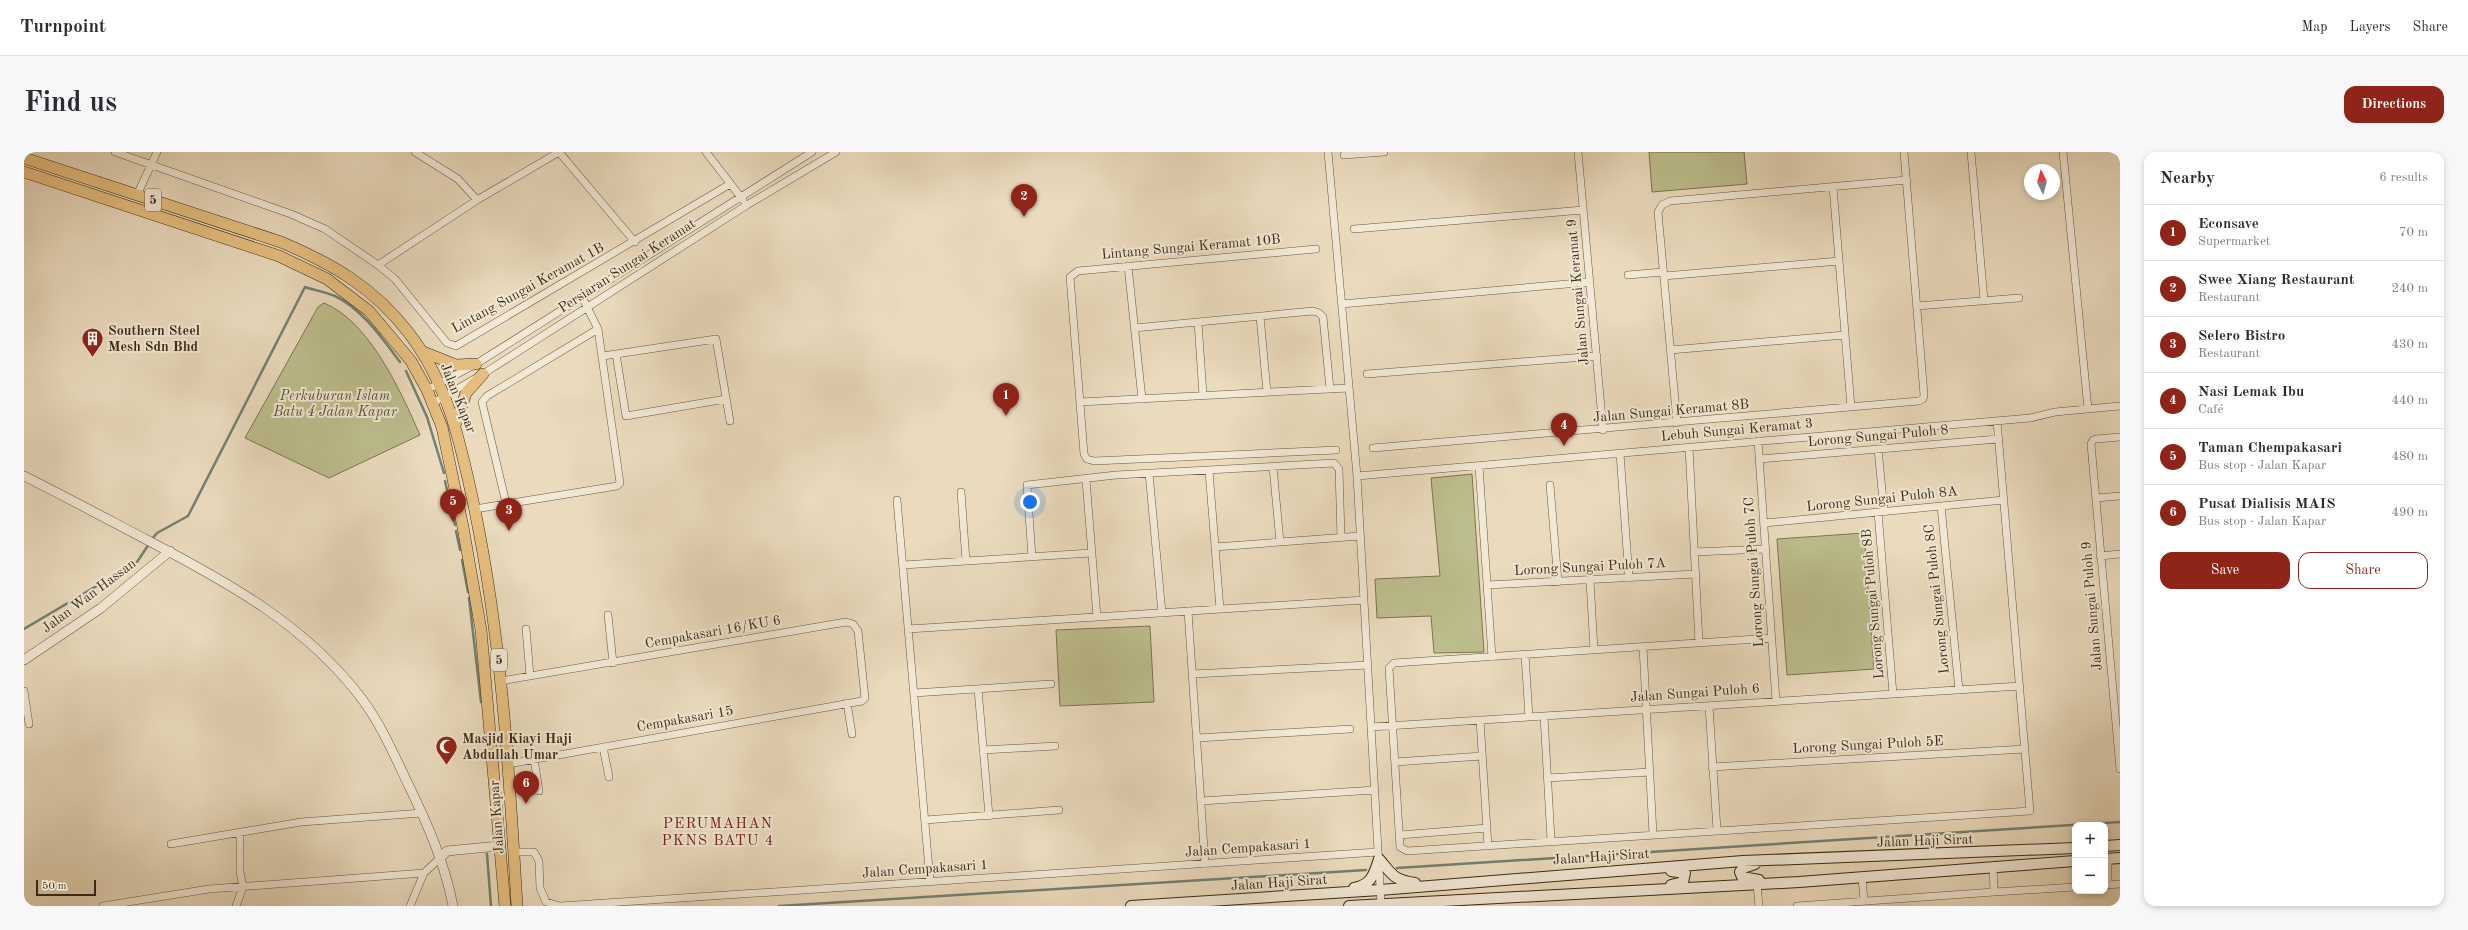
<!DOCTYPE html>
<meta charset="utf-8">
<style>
:root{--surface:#fff;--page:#f7f7f7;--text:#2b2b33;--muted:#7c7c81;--line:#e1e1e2;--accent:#8f2418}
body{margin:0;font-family:"Old Standard TT",serif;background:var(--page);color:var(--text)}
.controls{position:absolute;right:12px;bottom:12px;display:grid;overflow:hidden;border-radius:8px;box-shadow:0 2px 6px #0003}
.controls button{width:36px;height:36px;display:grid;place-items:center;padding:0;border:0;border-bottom:1px solid var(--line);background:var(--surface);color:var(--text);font:20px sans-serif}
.compass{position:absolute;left:2000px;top:12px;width:36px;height:36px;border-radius:50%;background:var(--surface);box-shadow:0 2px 6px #0003;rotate:355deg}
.scale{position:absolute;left:12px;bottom:10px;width:60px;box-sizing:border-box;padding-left:4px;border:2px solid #3c2b14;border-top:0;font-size:11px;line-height:14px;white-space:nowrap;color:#3c2b14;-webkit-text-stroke:3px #f1e8d5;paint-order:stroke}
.you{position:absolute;left:1006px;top:350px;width:14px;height:14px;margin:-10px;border:3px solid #fff;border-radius:50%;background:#1a73e8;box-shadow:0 0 0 6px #1a73e833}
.badge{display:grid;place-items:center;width:26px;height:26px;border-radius:50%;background:var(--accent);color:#fff;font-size:13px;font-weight:700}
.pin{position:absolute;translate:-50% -33px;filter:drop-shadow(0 1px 2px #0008)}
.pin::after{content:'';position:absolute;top:21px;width:14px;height:12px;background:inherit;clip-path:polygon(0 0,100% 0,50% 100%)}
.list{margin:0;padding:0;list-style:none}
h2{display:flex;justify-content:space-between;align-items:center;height:52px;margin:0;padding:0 16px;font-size:17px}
h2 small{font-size:13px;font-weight:400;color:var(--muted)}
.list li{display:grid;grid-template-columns:26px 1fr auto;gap:12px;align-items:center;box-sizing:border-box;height:56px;padding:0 16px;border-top:1px solid var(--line)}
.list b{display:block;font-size:15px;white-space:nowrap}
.list p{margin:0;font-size:13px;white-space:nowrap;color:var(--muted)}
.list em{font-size:13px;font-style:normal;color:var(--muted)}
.actions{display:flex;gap:8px;padding:12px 16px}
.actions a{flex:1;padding:9px 0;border:1px solid var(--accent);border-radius:12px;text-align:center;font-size:14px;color:var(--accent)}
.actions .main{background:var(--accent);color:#fff}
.map{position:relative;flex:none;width:2096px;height:754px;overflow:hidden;border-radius:12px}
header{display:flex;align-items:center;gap:24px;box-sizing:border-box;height:56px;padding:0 20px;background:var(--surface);border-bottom:1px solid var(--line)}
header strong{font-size:19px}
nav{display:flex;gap:22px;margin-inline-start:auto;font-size:14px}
.intro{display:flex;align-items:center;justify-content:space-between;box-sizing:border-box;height:96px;padding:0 24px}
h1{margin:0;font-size:28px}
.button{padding:10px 18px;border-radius:12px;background:var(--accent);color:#fff;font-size:14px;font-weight:700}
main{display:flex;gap:24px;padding:0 24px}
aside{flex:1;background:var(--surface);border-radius:12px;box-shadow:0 2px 6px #0003}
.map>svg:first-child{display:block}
.green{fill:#bdbe8d;stroke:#7c7450}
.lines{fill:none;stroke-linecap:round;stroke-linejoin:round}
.stream{stroke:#738171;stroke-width:2.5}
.minor-casing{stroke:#68573e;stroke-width:8}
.tertiary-casing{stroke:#68573e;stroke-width:10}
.secondary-casing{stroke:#3c2b14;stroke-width:12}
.trunk-casing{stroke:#3c2b14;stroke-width:12}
.minor{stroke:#f1e8d5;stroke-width:7}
.tertiary{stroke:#f1e8d5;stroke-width:9}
.secondary{stroke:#f1e8d5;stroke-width:10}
.trunk{stroke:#e5be7f;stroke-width:11}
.labels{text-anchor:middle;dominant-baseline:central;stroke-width:4;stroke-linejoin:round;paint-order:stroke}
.shield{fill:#f1e8d5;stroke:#72644e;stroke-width:1}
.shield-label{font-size:13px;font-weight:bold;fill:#3c2b14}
.street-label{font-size:14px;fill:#3c2b14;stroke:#f1e8d5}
.poi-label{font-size:14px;font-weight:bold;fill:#3c2b14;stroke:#f1e8d5;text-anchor:start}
.park-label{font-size:14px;font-style:italic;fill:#5c5032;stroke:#f1e8d5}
.neighbourhood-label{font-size:15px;letter-spacing:1px;fill:#7a1f14;stroke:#f1e8d5}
</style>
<header>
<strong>Turnpoint</strong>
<nav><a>Map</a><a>Layers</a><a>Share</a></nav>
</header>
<div class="intro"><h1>Find us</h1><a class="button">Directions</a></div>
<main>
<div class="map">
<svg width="2096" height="754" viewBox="0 0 2096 754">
<rect width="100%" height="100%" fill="#eadbbe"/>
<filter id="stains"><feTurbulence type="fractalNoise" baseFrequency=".005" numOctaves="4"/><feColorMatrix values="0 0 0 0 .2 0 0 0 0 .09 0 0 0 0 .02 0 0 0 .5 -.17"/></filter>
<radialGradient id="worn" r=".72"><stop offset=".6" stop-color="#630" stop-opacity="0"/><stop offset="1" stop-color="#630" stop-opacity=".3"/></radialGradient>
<path class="green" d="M 1625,0 L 1720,0 L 1723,32 L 1628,40 Z
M 300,151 C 346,170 377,240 396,283 L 305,326 L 221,286 L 294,155 Z
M 1448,322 L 1460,500 L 1410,501 L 1407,464 L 1353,466 L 1351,427 L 1416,424 L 1407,326 Z
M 1840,381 L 1850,517 L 1763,523 L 1753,387 Z
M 1126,474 L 1130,550 L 1036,554 L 1032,478 Z"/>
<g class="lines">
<path class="stream" d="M 382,219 L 403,265 L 420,321
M 421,329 L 431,373
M 432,379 L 436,398
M 128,387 L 133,381 L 164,364 L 281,135 C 290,138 301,140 311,144 C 338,157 358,186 376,210
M 438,408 L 444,440
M 445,446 L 457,550
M 0,477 L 113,410 L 125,392
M 463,702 L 467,754
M 1373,716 L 2096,670
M 755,754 L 1342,718"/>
<defs>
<path id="minor" d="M 91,0 L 267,62 L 301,77 L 354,113 L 371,127 L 423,191 L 432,194 L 706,32
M 391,0 L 434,27 L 453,48
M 682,0 L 719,48
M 1304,0 L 1333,324 L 1357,752
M 1554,0 L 1579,278
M 1947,0 L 1960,148
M 2039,0 L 2064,257
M 1320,3 L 1360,0
M 1809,35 L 1827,255
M 113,43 L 133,0
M 1330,77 L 1559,58
M 1292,97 L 1054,119 L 1046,125 L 1060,302 L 1063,307 L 1070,309 L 1312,298
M 354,113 L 453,48 L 535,0 L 611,90
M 1104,114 L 1118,247
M 1604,123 L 1639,120
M 1640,124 L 1815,109
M 1318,152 L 1566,130
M 1893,154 L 1995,146
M 1236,164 L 1243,240
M 1174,170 L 1179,243
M 1110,176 L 1289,159 L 1295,161 L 1299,165 L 1306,237
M 1646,198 L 1821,183
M 592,202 L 602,264 L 702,247
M 579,204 L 692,187 L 706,269
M 1343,222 L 1573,204
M 403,238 L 452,212 L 788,0
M 1056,250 L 1325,236
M 409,251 L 459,222 L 723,53 L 812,0
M 1653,271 L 1634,60 L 1638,53 L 1646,49 L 1883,28
M 2096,285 L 2072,287 L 2069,288 L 2067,292 L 2096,617
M 1734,289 L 1752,549
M 1665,295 L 1675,491
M 1349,296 L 1895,249 L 1899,247 L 1900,243 L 1880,0
M 1854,297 L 1860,359
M 1596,301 L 1605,426
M 1736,307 L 1974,287
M 1455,314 L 1468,505
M 1249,315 L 1256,390
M 1185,319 L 1196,457
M 1125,321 L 1138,461
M 1333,324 L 2006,266 L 2031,260 L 2096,254
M 1062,328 L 1073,465
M 1526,333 L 1534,430
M 937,340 L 942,409
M 2072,346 L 2096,344
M 873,348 L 906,729
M 482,351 L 458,250 L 463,244 L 574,177
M 1917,354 L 1935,538
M 451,357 L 593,334 L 596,331 L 574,177 L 558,145
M 1854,360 L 1869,542
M 1740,371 L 1980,348
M 1191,395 L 1336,384
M 1670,400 L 1742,397
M 2076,404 L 2096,402
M 1008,405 L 1003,333 L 1092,323 L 1310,311 L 1315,317 L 1317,385
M 879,413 L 1067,401
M 1566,428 L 1570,498
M 1463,433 L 1672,422
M 1164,459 L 1181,712
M 584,463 L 589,511
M 502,477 L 506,524
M 884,477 L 1340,448
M 1748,486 L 1370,511 L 1365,516 L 1376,695 L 1383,699 L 2006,659 L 1973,269
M 1619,495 L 1629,682
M 1501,503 L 1505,565
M 1169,522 L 1344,513
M 477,529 L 822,470 L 829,472 L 834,479 L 841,546 L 838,549 L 484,612
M 954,537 L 965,664
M 0,539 L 5,572
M 890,541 L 1027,532
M 823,551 L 828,582
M 1685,554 L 1693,678
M 1520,564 L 1527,688
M 1456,568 L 1464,694
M 1347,575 L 1996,534
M 1173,586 L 1326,577
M 579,595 L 585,625
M 959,598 L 1031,594
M 510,607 L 515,639
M 1371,610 L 1458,604
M 1688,615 L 2001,597
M 1523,626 L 1626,620
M 1177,649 L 1351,638
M 901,668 L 1035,658
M 1376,683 L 1463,676
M 147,692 L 277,670 L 398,661
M 490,700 L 510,700 L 515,709 L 516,736 L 522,750 L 536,754 L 1354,700
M 2084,707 L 2084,733
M 1969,714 L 1970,740 L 2051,735
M 1838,725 L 1840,749
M 1733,732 L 1735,754
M 2081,733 L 2096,732
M 79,754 L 185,737 L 400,721
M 212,754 L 219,735 L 216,720 L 216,681
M 386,754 L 400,721 L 416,706
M 1773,754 L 1970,740"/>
<path id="tertiary" d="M 0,324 C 42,345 83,367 125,389 C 205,431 282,473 338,547 C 358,574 371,605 385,634 C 404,673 421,712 429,754
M 0,508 L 77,456 L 146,399
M 416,706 L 423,699 L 475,694"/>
<path id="secondary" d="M 2081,694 L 2096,693
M 1355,707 C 1368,722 1369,728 1391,731
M 2081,707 L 2096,706
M 1731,712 L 1719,716 L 1716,720 L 1718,725 L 1735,728
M 1647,719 L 1661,721 L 1659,730 L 1647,733
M 1330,736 C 1347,733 1350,723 1355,707
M 1107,754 L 1356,738 L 1719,709 L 2051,696
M 1325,754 L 1775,730 L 2051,709"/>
<path id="trunk" d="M 0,6 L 257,90 C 309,112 349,135 384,180 C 424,231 437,293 450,354 C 478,488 485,618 493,754
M 0,20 L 255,104 L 303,127 L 345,159 L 387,209 L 403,238 L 418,275 L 439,375 L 457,478 L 481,754
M 397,199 L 432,213 L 452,212
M 432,271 L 442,241 L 459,222"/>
</defs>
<use href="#minor" class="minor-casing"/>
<use href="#tertiary" class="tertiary-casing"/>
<use href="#secondary" class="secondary-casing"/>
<use href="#trunk" class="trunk-casing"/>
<use href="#minor" class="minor"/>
<use href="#tertiary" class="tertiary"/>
<use href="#secondary" class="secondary"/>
<use href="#trunk" class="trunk"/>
</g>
<defs>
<symbol id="building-pin" viewBox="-11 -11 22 30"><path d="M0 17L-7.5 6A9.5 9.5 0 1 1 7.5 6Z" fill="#8f2418" stroke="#f1e8d5"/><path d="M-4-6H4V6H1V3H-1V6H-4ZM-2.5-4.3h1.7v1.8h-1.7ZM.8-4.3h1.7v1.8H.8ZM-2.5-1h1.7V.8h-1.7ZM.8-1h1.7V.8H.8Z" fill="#fff"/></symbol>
<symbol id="mosque-pin" viewBox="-11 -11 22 30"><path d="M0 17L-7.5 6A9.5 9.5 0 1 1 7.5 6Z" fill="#8f2418" stroke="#f1e8d5"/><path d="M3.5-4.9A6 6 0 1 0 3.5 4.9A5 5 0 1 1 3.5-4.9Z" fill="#fff"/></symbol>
</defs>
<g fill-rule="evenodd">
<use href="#building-pin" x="56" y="174" width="25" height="34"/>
<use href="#mosque-pin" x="410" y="582" width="25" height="34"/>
</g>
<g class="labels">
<g class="shield">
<rect x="121" y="37" width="16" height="22" rx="3"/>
<rect x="467" y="497" width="16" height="22" rx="3"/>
</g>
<g class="shield-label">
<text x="129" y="48">5</text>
<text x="475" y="508">5</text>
</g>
<g class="street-label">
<text transform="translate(1167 95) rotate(-5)">Lintang Sungai Keramat 10B</text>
<text transform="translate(603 114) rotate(-33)">Persiaran Sungai Keramat</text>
<text transform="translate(504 136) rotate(-29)">Lintang Sungai Keramat 1B</text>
<text transform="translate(1554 140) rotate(-95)">Jalan Sungai Keramat 9</text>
<text transform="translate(434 246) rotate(68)">Jalan Kapar</text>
<text transform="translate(1647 259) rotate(-5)">Jalan Sungai Keramat 8B</text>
<text transform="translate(1713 278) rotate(-5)">Lebuh Sungai Keramat 3</text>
<text transform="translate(1854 284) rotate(-5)">Lorong Sungai Puloh 8</text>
<text transform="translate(1858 347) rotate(-6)">Lorong Sungai Puloh 8A</text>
<text transform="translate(1566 415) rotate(-3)">Lorong Sungai Puloh 7A</text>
<text transform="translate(1730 420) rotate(-94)">Lorong Sungai Puloh 7C</text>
<text transform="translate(65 444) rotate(-37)">Jalan Wan Hassan</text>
<text transform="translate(1913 447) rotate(-96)">Lorong Sungai Puloh 8C</text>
<text transform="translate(1849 452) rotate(-95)">Lorong Sungai Puloh 8B</text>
<text transform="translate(2068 454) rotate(-95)">Jalan Sungai Puloh 9</text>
<text transform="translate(689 480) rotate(-10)">Cempakasari 16/KU 6</text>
<text transform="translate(1671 541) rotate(-4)">Jalan Sungai Puloh 6</text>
<text transform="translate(661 567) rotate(-10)">Cempakasari 15</text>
<text transform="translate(1844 593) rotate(-3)">Lorong Sungai Puloh 5E</text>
<text transform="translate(473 665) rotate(-94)">Jalan Kapar</text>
<text transform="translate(1901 689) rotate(-2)">Jalan Haji Sirat</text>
<text transform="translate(1224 696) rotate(-4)">Jalan Cempakasari 1</text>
<text transform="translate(1577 705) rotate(-4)">Jalan Haji Sirat</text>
<text transform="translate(901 717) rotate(-4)">Jalan Cempakasari 1</text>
<text transform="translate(1255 731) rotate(-4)">Jalan Haji Sirat</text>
</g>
<g class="poi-label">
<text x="84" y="179">Southern Steel<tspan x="84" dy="16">Mesh Sdn Bhd</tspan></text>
<text x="438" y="587">Masjid Kiayi Haji<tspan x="438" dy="16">Abdullah Umar</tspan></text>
</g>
<g class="park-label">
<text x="311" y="244">Perkuburan Islam<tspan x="311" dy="16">Batu 4 Jalan Kapar</tspan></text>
</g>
<g class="neighbourhood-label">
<text x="694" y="672">PERUMAHAN<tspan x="694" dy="17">PKNS BATU 4</tspan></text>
</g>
</g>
<rect width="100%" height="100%" filter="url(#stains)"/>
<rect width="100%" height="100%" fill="url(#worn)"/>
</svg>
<div class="controls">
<button>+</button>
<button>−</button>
</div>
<svg class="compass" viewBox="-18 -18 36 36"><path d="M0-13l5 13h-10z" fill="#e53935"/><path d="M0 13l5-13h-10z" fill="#7c7c81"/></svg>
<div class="scale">50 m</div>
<div class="you"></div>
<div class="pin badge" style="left:982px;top:264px">1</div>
<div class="pin badge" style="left:1000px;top:65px">2</div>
<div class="pin badge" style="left:485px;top:379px">3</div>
<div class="pin badge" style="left:1540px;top:294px">4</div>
<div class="pin badge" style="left:429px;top:370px">5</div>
<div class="pin badge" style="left:502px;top:652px">6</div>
</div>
<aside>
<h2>Nearby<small>6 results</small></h2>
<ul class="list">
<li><span class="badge">1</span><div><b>Econsave</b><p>Supermarket</p></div><em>70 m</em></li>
<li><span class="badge">2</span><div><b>Swee Xiang Restaurant</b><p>Restaurant</p></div><em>240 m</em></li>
<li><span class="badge">3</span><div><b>Selero Bistro</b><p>Restaurant</p></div><em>430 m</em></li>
<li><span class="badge">4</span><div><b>Nasi Lemak Ibu</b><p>Café</p></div><em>440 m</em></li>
<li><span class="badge">5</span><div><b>Taman Chempakasari</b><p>Bus stop · Jalan Kapar</p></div><em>480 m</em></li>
<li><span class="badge">6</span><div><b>Pusat Dialisis MAIS</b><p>Bus stop · Jalan Kapar</p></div><em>490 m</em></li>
</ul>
<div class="actions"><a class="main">Save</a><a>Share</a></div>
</aside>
</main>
